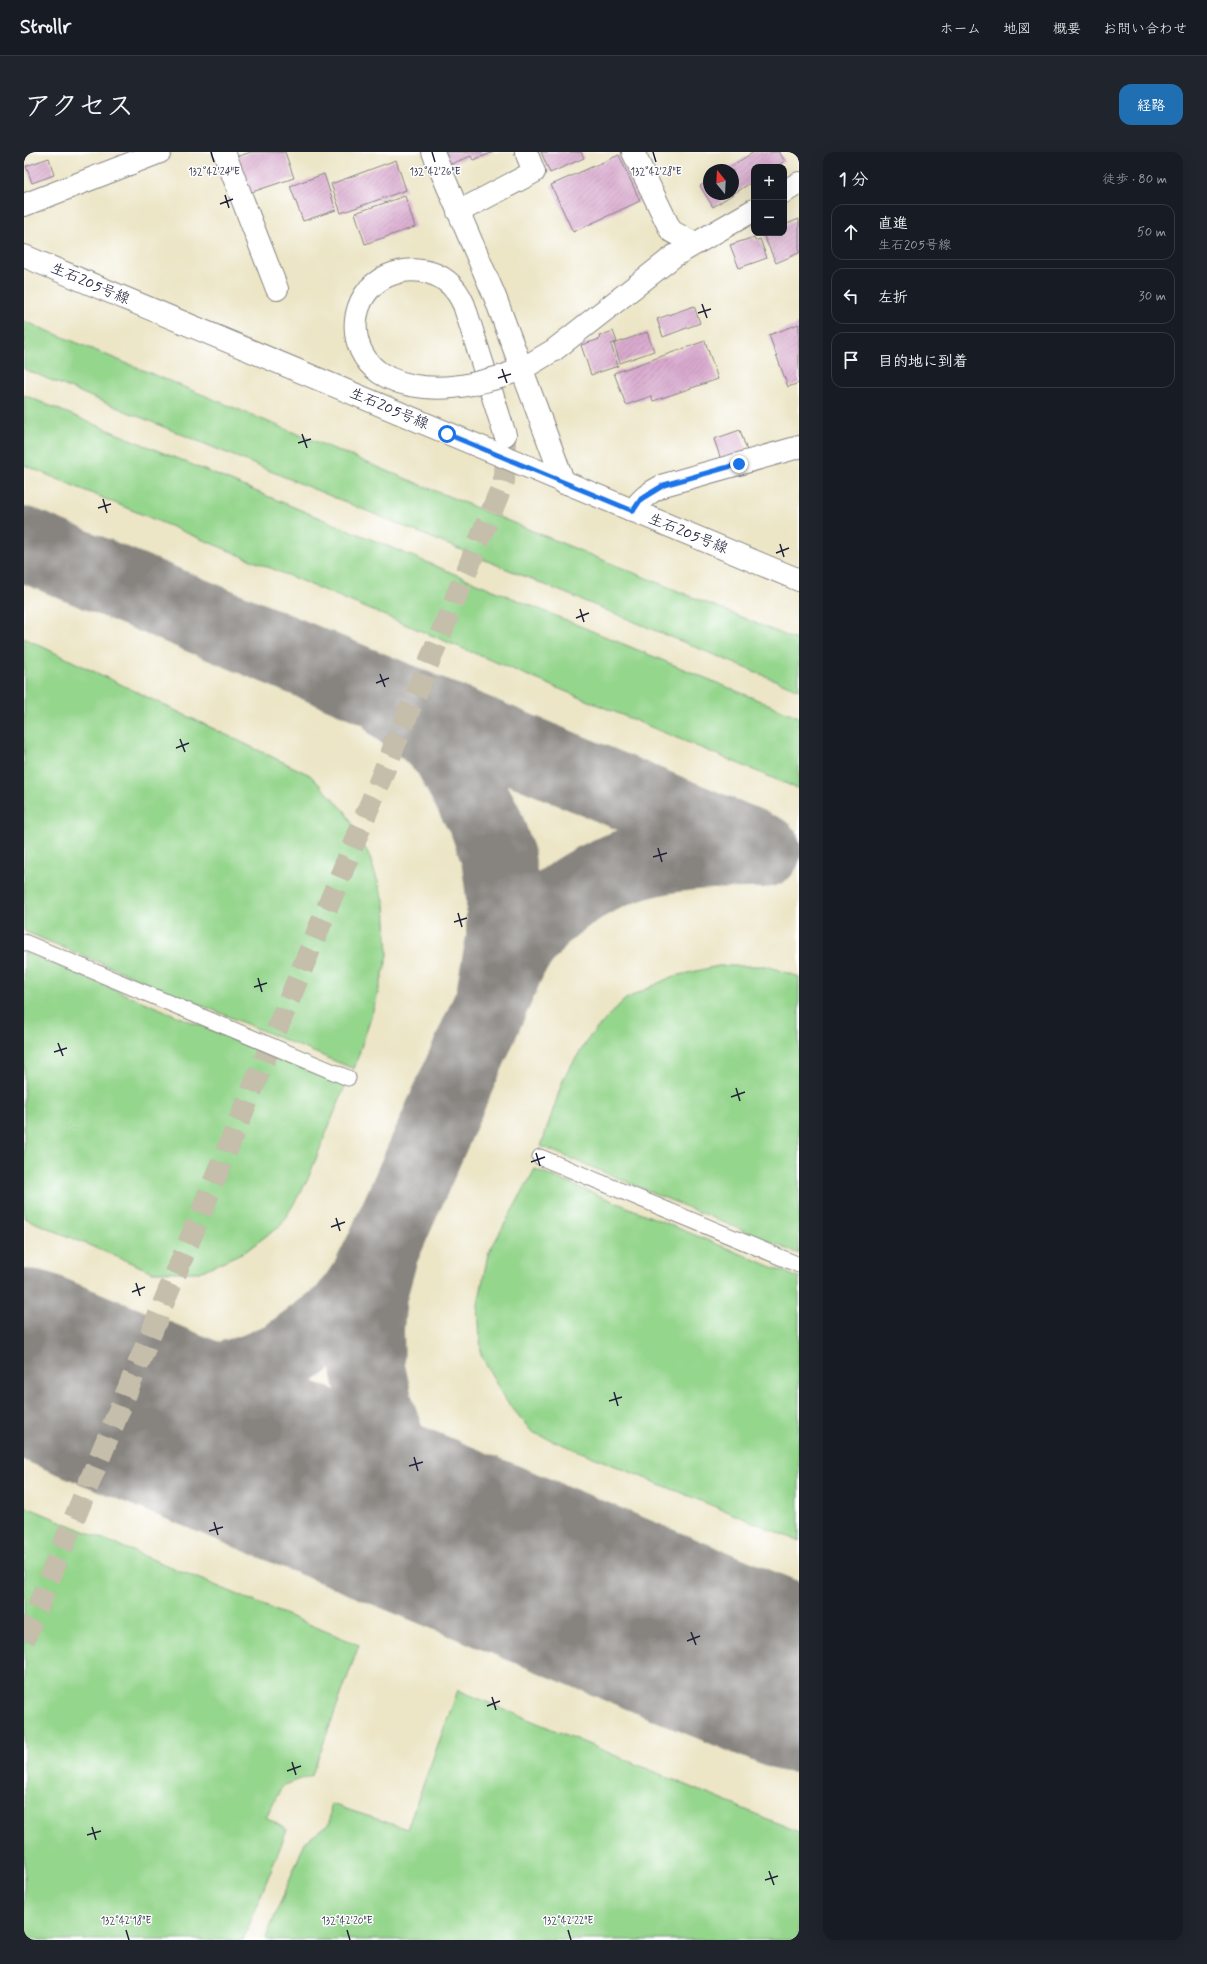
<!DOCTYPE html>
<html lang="ja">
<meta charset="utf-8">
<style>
:root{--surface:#171b24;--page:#20242c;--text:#f1f3f6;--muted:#9ea1a6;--line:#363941;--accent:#1f6fb2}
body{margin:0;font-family:Mynerve,"Klee One",sans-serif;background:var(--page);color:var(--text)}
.controls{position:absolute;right:12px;top:12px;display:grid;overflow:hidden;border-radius:8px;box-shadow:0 4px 16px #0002}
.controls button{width:36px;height:36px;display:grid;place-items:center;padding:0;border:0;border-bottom:1px solid var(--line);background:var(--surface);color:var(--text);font:20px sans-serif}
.compass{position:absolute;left:679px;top:12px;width:36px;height:36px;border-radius:50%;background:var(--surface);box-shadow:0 4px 16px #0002;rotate:342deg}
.stop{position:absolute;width:12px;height:12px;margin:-9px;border:3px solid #1a73e8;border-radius:50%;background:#fff}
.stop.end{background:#1a73e8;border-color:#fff;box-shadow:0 1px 4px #0008}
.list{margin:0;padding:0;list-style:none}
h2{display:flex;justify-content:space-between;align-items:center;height:52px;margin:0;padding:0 16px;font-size:17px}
h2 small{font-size:13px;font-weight:400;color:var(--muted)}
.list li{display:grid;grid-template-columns:26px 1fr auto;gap:12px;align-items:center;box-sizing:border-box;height:56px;margin:0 8px 8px;padding:0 8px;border:1px solid var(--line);border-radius:12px}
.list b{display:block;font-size:15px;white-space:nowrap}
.list p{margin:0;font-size:13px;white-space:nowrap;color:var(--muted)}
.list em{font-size:13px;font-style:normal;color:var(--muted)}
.icon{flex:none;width:22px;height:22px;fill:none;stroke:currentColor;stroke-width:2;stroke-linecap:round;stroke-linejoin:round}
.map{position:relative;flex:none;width:775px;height:1788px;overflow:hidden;border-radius:12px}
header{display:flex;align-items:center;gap:24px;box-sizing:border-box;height:56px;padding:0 20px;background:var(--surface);border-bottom:1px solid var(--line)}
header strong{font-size:19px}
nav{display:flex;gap:22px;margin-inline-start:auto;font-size:14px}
.intro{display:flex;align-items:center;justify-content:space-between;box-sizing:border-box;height:96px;padding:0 24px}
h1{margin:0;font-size:28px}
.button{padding:10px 18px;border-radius:12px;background:var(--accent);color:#fff;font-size:14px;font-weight:700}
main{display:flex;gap:24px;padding:0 24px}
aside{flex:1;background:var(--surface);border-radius:12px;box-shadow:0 4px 16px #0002}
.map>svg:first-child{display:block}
.green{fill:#95d68d;stroke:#5c7c64}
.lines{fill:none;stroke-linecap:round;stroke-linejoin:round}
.taxiway{stroke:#878480;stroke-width:74}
.runway{stroke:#878480;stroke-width:184}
.building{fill:url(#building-hatch)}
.street-tunnel{stroke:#c4beaa;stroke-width:22;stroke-dasharray:22 11;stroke-linecap:butt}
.lane-casing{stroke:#878480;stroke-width:17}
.street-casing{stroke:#878480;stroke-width:24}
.secondary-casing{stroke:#878480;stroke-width:24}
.lane{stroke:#fff;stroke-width:15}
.street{stroke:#fff;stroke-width:22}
.secondary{stroke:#fff;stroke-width:22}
.street-bridge-casing{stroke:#878480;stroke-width:24;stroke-linecap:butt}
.street-bridge{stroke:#fff;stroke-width:22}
.route{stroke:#1a73e8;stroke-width:5}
.ticks{fill:none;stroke:#22223b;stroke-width:1.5}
.labels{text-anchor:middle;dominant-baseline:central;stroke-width:3;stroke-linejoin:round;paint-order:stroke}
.street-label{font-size:15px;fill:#22223b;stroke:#fff}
.ticks-label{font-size:10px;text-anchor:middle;fill:#22223b;stroke:#fff;stroke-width:3;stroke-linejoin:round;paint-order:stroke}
</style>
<header>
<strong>Strollr</strong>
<nav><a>ホーム</a><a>地図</a><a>概要</a><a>お問い合わせ</a></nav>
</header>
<div class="intro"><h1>アクセス</h1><a class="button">経路</a></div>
<main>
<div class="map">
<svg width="775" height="1788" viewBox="0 0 775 1788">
<defs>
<pattern id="building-hatch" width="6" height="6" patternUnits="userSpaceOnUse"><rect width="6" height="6" fill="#d8a9cd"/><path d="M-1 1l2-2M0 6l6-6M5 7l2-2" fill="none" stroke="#b991b1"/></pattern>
</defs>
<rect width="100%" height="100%" fill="#fff"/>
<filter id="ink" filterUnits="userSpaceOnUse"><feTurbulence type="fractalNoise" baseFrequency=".025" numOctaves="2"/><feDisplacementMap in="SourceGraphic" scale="8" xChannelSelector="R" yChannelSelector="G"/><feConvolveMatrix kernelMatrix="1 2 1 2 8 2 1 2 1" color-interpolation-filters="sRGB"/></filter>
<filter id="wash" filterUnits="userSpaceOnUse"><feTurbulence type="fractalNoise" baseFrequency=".012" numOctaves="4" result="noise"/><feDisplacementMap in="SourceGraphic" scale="16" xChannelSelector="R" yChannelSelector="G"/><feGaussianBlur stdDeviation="0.9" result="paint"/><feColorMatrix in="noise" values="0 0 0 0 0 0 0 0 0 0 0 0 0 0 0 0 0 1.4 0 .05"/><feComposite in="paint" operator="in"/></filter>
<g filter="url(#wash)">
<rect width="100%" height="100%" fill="#ece5c6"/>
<path class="green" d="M 0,169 L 775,489 L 775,538 L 0,217 Z
M 0,243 L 775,565 L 775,637 L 0,313 Z
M 0,486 L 286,623 L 321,659 L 345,703 L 361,752 L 364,803 L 351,852 L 330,917 L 0,779 Z
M 0,800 L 321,934 L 283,1029 L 258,1072 L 222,1099 L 176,1120 L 129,1120 L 0,1066 Z
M 694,814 L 743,814 L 775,825 L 775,1102 L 517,994 L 540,925 L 566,884 L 600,848 L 647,825 Z
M 511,1017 L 775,1126 L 775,1389 L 508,1280 L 480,1246 L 457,1203 L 454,1153 L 464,1102 Z
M 0,1354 L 335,1493 L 288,1623 L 258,1634 L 242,1665 L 263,1678 L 219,1788 L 0,1788 Z
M 434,1538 L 775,1680 L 775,1788 L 241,1788 L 281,1690 L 305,1672 L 307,1652 L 383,1677 Z"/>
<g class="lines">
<path class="taxiway" d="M 0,392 L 726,693
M 372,556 L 401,577 L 424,600 L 462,671 L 474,705 L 479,744 L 479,788 L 470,837
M 356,1106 L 346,1142 L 343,1177 L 344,1216 L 352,1253 L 366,1295 L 388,1331 L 445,1394
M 81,1243 L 141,1240 L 187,1230 L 228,1219 L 261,1205 L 320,1161 L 342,1130 L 359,1096 L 488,803 C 502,784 517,763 537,749 C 600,702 664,698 740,699"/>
<path class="runway" d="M 0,1209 L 775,1529"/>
</g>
<g id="blocks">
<path class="building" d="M 227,0 L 261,0 L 270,26 L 222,42 L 209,6 Z
M 417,0 L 470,0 L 449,8 L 447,4 L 422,14 Z
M 517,0 L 557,0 L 560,6 L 526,21 Z
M 730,0 L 755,0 L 761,9 L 751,15 L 730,15 L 730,29 L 709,42 L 709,18 L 701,18 Z
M 595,3 L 616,49 L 549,80 L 527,33 Z
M 25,6 L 30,23 L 8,31 L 2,14 Z
M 372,8 L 382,38 L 317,61 L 307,32 Z
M 300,22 L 312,58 L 279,69 L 266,34 Z
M 685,28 L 685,42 L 709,42 L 689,55 L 676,34 Z
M 381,44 L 391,75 L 341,92 L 331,61 Z
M 775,67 L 775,101 L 752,111 L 739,82 L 760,81 L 760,73 Z
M 730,85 L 731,89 L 736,87 L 743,106 L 715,116 L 706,93 Z
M 670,154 L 676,171 L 639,185 L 633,167 Z
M 775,172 L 775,231 L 764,235 L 745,183 Z
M 589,179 L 593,190 L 587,192 L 594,214 L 567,223 L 557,193 L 576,187 L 575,184 Z
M 623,180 L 630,199 L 596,211 L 590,192 Z
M 681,189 L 694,227 L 629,249 L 627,244 L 602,253 L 590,221 Z
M 716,278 L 723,299 L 697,308 L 690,287 Z"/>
</g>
</g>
<g filter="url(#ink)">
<use href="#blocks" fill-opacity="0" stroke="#878480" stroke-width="1"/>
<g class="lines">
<path class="street-tunnel" d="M 0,1488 L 480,329 L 481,286"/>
<defs>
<path id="lane" d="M 0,790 L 324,926
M 516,1005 L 775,1113"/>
<path id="street" d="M 200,0 L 253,137
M 409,0 L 471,145 L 540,331
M 609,0 L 647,79 L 671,92
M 760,40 L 775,31
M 0,53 L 136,0
M 434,60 L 510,20 L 502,0
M 484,222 L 498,217 L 530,198 L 650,104 L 730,58
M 448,232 C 419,238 382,238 356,221 C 321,197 324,142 363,124 C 374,119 386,117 398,119 C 419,122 432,134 440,153 L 481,283
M 609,359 C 617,346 626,340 640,333 L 775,295"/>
<path id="secondary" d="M 0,104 L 775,428"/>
</defs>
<use href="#lane" class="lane-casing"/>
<use href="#street" class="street-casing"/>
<use href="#secondary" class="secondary-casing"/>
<use href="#lane" class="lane"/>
<use href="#street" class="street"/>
<use href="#secondary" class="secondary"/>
<defs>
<path id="street-bridge" d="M 448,232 L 480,224"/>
</defs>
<use href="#street-bridge" class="street-bridge-casing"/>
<use href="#street-bridge" class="street-bridge"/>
</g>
</g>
<g class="lines" filter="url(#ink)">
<path class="route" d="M 423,282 L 609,359 L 617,347 L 640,333 L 715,312"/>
</g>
<path class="ticks" d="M 187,0 L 190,10M 408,0 L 411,10M 629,0 L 632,10M 201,43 L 205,56M 196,52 L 209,47M 678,152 L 683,166M 674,161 L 687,157M 478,217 L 483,231M 474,226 L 487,222M 278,282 L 283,296M 274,291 L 287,287M 79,347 L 83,361M 74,356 L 87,352M 756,392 L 760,405M 752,401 L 765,396M 556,457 L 560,470M 552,466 L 565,461M 356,522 L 361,535M 352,531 L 365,526M 156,587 L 161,600M 152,596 L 165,591M 634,696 L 638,710M 629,705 L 643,701M 434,761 L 438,775M 430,770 L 443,766M 234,826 L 238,840M 230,835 L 243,831M 34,891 L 39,904M 30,900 L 43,896M 712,936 L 716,949M 707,945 L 721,940M 512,1001 L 516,1014M 507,1010 L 521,1005M 312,1066 L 316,1079M 307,1075 L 321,1070M 112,1131 L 116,1144M 108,1140 L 121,1135M 590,1240 L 594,1254M 585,1249 L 598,1245M 390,1305 L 394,1319M 385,1314 L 399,1310M 190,1370 L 194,1383M 185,1379 L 199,1375M 667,1480 L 672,1493M 663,1489 L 676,1484M 468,1545 L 472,1558M 463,1554 L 476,1549M 268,1610 L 272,1623M 263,1619 L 277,1614M 68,1675 L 72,1688M 63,1683 L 77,1679M 745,1719 L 750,1733M 741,1728 L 754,1724M 102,1778 L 105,1788M 323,1778 L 326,1788M 544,1778 L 547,1788"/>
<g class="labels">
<g class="street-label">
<text transform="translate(66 132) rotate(23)">生石205号線</text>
<text transform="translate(365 257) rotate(23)">生石205号線</text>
<text transform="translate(664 382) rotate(22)">生石205号線</text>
</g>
</g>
<g class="ticks-label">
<text x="190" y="23">132°42'24"E</text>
<text x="411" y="23">132°42'26"E</text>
<text x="632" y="23">132°42'28"E</text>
<text x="102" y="1772">132°42'18"E</text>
<text x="323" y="1772">132°42'20"E</text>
<text x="544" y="1772">132°42'22"E</text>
</g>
</svg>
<div class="controls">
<button>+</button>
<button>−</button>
</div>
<svg class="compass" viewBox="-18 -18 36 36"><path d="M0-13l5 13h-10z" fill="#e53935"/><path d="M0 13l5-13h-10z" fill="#9ea1a6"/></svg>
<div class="stop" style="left:423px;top:282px"></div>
<div class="stop end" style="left:715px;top:312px"></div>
</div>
<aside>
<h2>1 分<small>徒歩 · 80 m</small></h2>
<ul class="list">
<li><svg class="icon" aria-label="ahead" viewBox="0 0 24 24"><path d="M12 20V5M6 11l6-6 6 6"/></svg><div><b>直進</b><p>生石205号線</p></div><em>50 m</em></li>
<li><svg class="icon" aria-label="left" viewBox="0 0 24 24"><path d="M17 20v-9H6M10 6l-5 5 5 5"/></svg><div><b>左折</b></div><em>30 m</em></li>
<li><svg class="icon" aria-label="arrive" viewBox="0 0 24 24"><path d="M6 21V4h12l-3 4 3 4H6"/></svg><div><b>目的地に到着</b></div></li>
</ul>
</aside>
</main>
